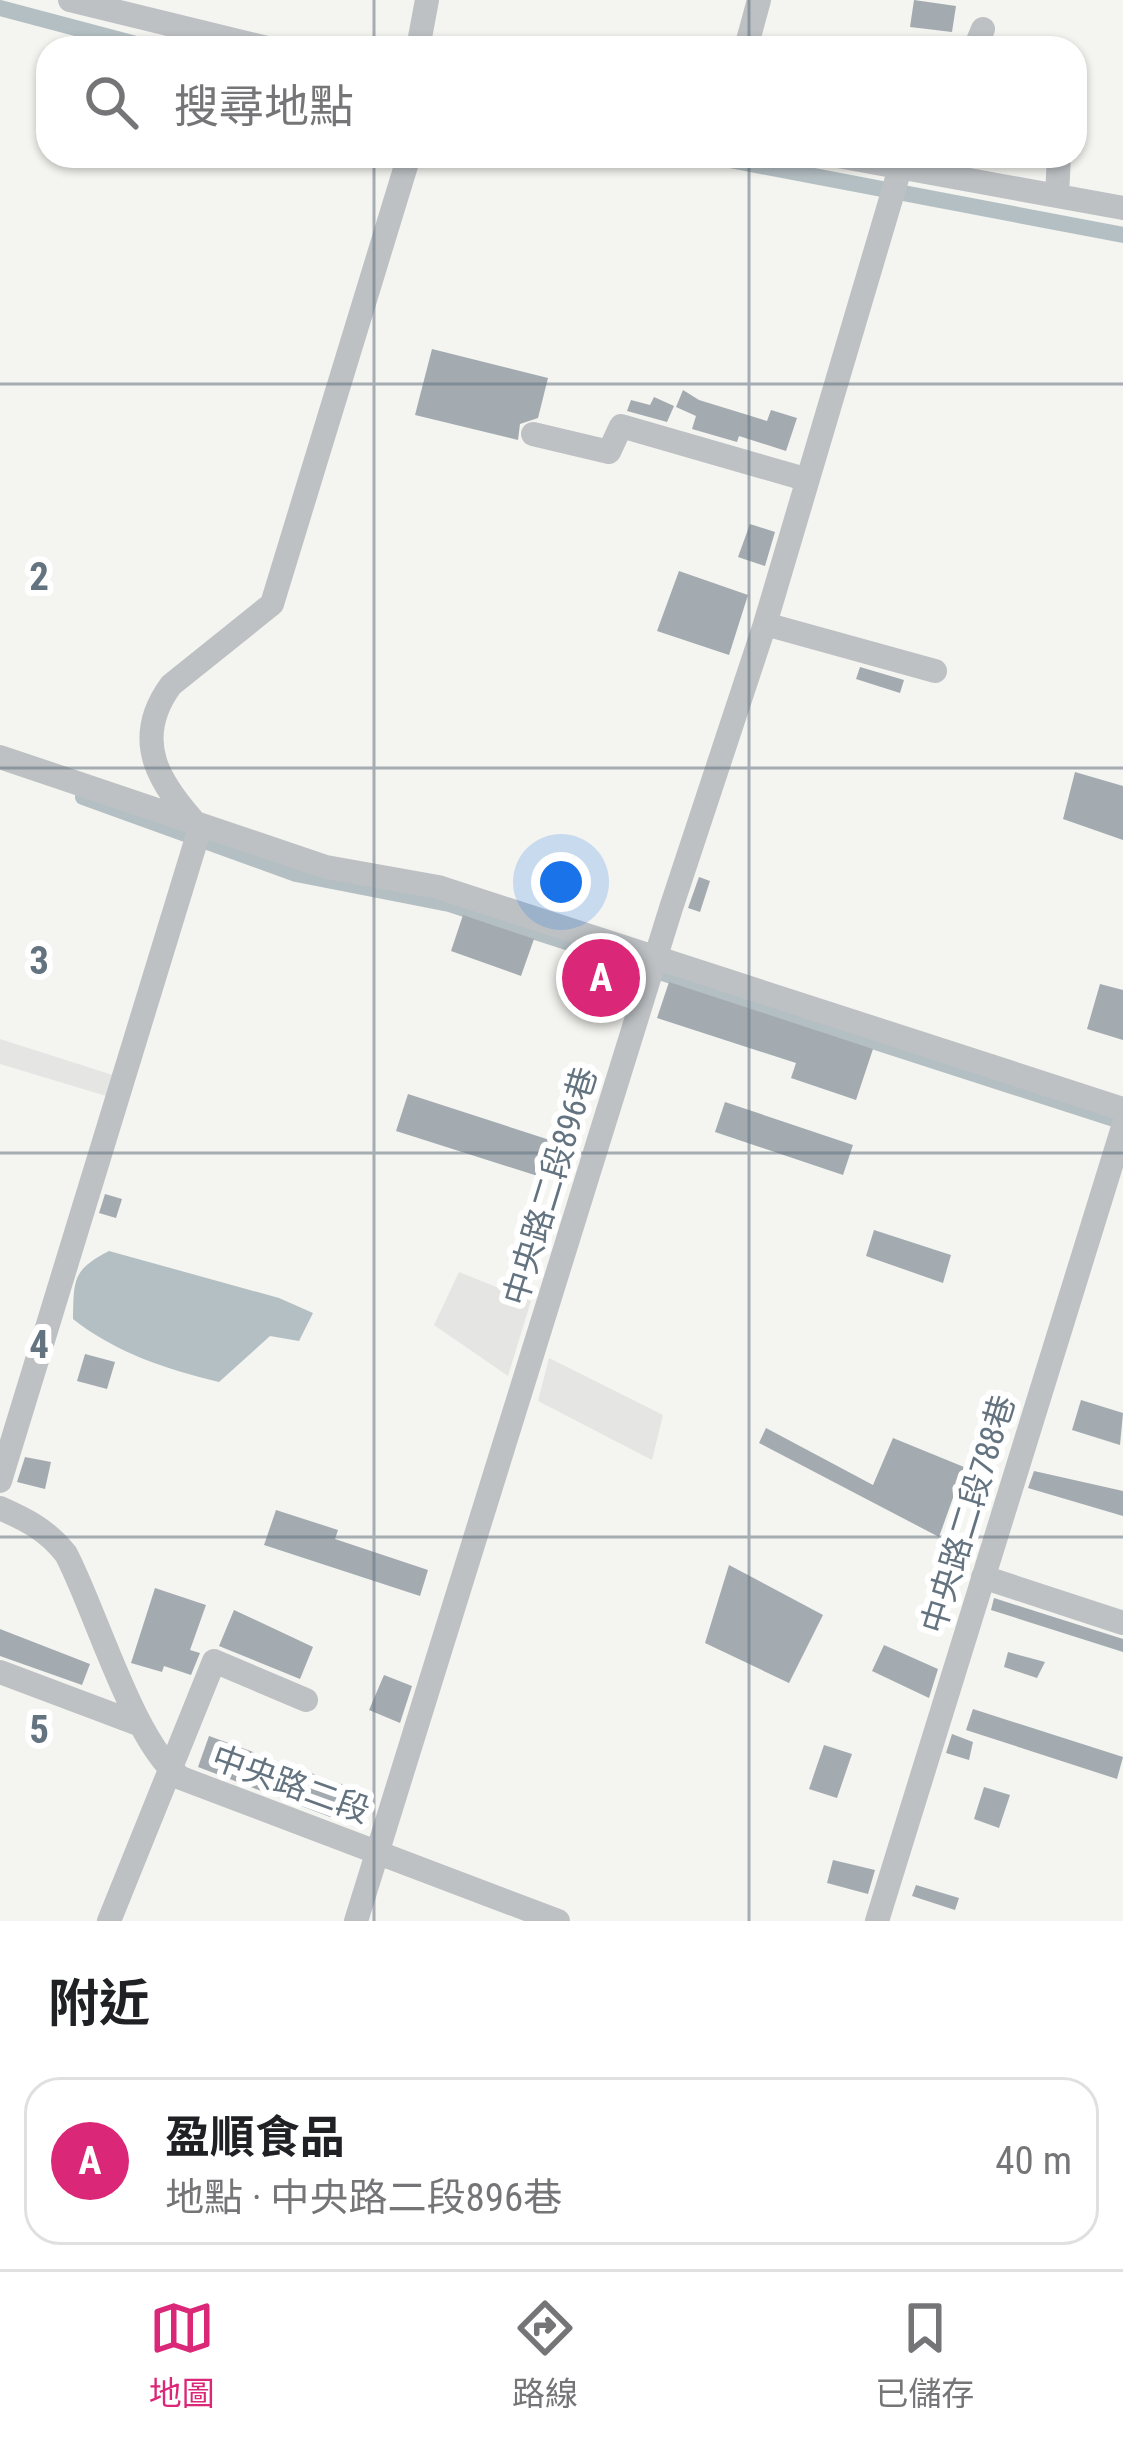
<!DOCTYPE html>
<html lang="zh-TW">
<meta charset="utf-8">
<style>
:root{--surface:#fff;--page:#f6f6f6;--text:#202124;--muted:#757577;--line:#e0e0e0;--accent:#db2777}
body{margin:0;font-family:"Roboto Condensed","Noto Sans TC",sans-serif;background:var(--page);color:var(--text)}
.you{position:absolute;left:561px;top:882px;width:42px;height:42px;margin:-30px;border:9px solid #fff;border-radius:50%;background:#1a73e8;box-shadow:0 0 0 18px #1a73e833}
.badge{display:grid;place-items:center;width:78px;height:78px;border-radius:50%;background:var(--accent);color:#fff;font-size:39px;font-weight:700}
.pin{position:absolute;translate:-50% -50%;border:6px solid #fff;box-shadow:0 3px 12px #0006}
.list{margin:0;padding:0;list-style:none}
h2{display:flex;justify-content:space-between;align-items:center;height:156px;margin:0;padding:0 48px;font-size:51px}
h2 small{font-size:39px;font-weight:400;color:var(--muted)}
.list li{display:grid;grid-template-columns:78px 1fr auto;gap:36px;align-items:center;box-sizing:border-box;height:168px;margin:0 24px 24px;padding:0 24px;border:3px solid var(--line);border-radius:36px}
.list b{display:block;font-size:45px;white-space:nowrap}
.list p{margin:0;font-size:39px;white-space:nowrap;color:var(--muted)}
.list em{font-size:39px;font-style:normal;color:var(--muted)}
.icon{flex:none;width:66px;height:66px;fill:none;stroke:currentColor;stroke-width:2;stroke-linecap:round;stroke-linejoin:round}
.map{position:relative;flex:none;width:1123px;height:1921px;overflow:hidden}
.search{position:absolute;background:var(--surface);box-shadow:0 3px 9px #0004;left:36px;right:36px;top:36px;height:132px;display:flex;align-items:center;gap:30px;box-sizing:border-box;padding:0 42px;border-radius:36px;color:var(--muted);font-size:45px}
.sheet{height:348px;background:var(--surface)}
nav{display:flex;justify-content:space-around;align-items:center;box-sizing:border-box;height:168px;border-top:3px solid var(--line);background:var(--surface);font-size:33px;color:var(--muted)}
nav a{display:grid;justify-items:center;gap:6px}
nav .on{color:var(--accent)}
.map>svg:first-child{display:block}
.built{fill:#e5e6e4}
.water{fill:#b4bfc3}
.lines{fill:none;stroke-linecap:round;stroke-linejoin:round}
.canal{stroke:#b4bfc3;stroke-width:16}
.building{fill:#a3abb1}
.minor{stroke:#bdc1c4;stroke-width:24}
.grid{fill:none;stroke:#647380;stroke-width:3;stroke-opacity:0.55}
.labels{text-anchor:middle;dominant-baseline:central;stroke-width:12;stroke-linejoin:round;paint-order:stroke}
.street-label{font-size:33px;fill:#647380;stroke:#fff}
.grid-label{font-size:39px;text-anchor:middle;font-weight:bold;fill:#647380;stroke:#fff;stroke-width:12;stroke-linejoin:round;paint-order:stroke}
</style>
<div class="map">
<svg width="1123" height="1921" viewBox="0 0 1123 1921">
<rect width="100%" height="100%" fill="#f4f4f0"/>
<path class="built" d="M 0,1039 L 119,1077 L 113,1098 L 0,1064 Z
M 459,1272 L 531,1301 L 508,1376 L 434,1325 Z
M 549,1358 L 663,1415 L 652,1460 L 538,1401 Z"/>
<path class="water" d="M 109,1251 L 279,1298 L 313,1313 L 299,1341 L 270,1336 L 219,1382 C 166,1369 116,1353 73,1319 C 74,1280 72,1270 109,1251 Z"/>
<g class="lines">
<path class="canal" d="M 0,8 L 151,48
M 709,156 L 1123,235
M 83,797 L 296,874 L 449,904 L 1123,1122"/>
</g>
<path class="building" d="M 914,0 L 956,6 L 952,32 L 910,27 Z
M 432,349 L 548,378 L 538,418 L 520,424 L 518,440 L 415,415 Z
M 683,390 L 699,400 L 767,421 L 771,410 L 797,418 L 786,451 L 739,436 L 737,442 L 692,429 L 696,416 L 676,407 Z
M 654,397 L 674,406 L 667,422 L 627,411 L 631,400 L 650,405 Z
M 750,524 L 775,532 L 765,566 L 738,557 Z
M 679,571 L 748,595 L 729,655 L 657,631 Z
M 860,667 L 904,680 L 900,693 L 856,679 Z
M 1075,772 L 1123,786 L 1123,840 L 1063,819 Z
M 699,877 L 710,881 L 700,912 L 688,908 Z
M 463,915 L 534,939 L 521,976 L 451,951 Z
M 571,948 L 634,971 L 623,1005 L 558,982 Z
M 669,982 L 873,1049 L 856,1100 L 791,1078 L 796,1063 L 657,1018 Z
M 1100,984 L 1123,990 L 1123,1040 L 1087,1029 Z
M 408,1094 L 559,1143 L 547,1179 L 396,1131 Z
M 725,1102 L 853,1145 L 843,1175 L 715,1132 Z
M 105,1194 L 122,1199 L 116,1218 L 99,1213 Z
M 874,1230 L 951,1255 L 943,1283 L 866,1256 Z
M 85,1354 L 115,1362 L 107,1389 L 77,1381 Z
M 1081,1400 L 1123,1413 L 1120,1445 L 1072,1430 Z
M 766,1428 L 873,1485 L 893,1438 L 964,1467 L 939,1537 L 759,1443 Z
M 25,1457 L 51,1462 L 45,1489 L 17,1482 Z
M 1034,1471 L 1123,1491 L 1123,1516 L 1028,1488 Z
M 276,1510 L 338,1530 L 335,1539 L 428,1570 L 420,1596 L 264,1545 Z
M 729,1565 L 823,1615 L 789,1683 L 705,1643 Z
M 155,1588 L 206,1605 L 190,1650 L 200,1653 L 191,1675 L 164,1666 L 162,1672 L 131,1663 Z
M 994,1598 L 1123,1639 L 1123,1652 L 991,1610 Z
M 234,1610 L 313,1647 L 300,1679 L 219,1646 Z
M 0,1629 L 90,1664 L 82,1685 L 0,1656 Z
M 884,1645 L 938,1669 L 929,1698 L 872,1671 Z
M 1008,1652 L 1045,1662 L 1037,1678 L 1004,1667 Z
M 384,1675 L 412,1686 L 400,1723 L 369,1710 Z
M 973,1709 L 1123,1757 L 1117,1779 L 966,1730 Z
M 952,1734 L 973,1742 L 969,1760 L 946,1753 Z
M 209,1736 L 358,1790 L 346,1823 L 198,1767 Z
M 824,1745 L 852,1754 L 837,1798 L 809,1789 Z
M 984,1787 L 1010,1795 L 999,1828 L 974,1819 Z
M 833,1860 L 875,1870 L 868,1894 L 827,1883 Z
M 916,1885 L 959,1898 L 955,1910 L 912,1896 Z"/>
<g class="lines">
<path class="minor" d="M 70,0 L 267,48
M 418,48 L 427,0
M 746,48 L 759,0
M 975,48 L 983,29
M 838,156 L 1123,208
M 1057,195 L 1059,156
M 533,434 L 609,452 L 621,426 L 805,479
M 765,624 L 935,671
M 0,757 L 326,867 L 438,887 L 1123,1109
M 0,1481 L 200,828 C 160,785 130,741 171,685 L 272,604 L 409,156
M 0,1508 C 27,1520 47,1530 66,1554 C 96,1611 134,1744 181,1778 L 558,1921
M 983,1577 L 1123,1623
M 0,1672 L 141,1725
M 109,1921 L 214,1661 L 306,1700
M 356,1921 L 671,908 L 765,624 L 901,165
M 877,1921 L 1123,1127"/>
</g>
<path class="grid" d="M 374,0 L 374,48M 749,0 L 749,48M 374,156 L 374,1921M 749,156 L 749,1921M 0,384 L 1123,384M 0,768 L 1123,768M 0,1153 L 1123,1153M 0,1537 L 1123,1537"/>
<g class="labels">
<g class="street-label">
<text transform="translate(550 1186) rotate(-73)">中央路二段896巷</text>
<text transform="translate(968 1514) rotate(-73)">中央路二段788巷</text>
<text transform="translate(291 1784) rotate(20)">中央路二段</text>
</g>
</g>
<g class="grid-label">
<text x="39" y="590">2</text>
<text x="39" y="974">3</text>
<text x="39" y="1358">4</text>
<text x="39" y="1743">5</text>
</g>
</svg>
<div class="you"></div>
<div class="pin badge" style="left:601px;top:978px">A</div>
<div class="search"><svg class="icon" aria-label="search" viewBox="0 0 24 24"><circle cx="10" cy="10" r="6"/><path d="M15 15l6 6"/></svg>搜尋地點</div>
</div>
<section class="sheet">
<h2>附近<small></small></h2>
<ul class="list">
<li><span class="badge">A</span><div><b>盈順食品</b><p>地點 · 中央路二段896巷</p></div><em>40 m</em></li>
</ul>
</section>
<nav>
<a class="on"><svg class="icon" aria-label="map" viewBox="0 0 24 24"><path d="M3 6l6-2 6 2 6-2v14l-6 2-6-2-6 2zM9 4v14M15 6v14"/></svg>地圖</a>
<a><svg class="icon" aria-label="directions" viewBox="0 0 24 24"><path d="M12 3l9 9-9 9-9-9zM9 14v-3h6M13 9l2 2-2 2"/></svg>路線</a>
<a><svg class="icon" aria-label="saved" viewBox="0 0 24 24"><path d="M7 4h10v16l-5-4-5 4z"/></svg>已儲存</a>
</nav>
